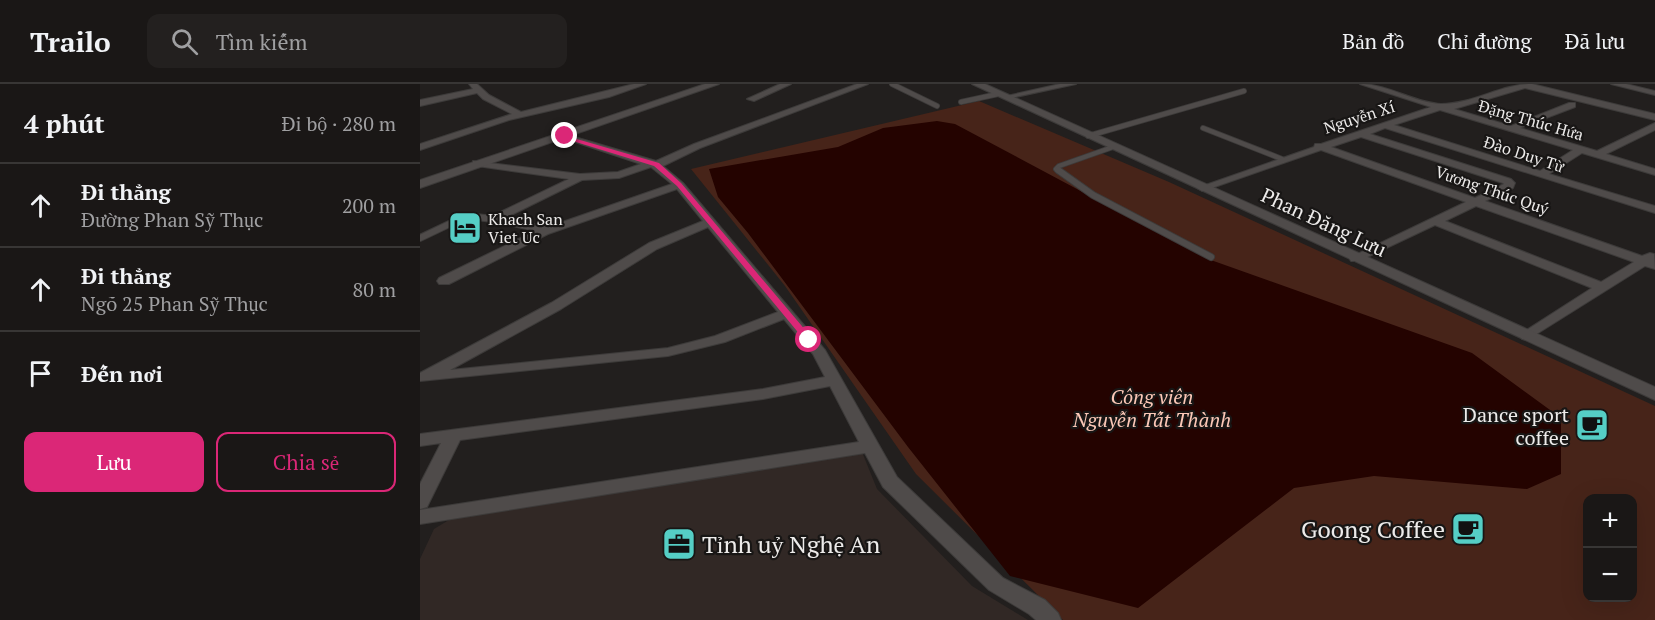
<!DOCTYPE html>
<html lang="vi">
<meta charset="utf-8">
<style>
:root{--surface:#1a1716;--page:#23201f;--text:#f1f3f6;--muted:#9f9fa1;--line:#383635;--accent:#db2777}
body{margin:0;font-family:"PT Serif",serif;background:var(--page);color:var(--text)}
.controls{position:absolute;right:18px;bottom:18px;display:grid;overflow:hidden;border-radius:12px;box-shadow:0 6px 24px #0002}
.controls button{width:54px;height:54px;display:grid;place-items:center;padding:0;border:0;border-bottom:2px solid var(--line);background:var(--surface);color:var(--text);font:30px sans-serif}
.stop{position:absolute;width:18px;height:18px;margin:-14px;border:4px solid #db2777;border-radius:50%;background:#fff}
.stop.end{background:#db2777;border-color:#fff;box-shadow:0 2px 6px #0008}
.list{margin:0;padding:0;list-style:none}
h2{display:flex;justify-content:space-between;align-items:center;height:78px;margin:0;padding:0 24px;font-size:26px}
h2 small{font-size:20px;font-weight:400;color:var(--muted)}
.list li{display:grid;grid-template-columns:39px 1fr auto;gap:18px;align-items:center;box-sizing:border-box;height:84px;padding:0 24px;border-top:2px solid var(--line)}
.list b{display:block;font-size:22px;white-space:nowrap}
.list p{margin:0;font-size:20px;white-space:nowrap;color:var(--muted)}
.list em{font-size:20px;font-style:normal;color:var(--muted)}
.actions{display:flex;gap:12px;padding:18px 24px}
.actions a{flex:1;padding:14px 0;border:2px solid var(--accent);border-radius:12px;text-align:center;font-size:21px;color:var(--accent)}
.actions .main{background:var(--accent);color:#fff}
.icon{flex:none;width:33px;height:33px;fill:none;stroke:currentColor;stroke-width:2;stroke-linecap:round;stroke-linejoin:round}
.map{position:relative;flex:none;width:1235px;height:536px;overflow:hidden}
header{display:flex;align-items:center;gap:36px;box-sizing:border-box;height:84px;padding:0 30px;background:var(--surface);border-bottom:2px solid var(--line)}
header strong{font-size:28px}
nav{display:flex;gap:33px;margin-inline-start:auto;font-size:21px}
.search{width:420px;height:54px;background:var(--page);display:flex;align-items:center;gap:15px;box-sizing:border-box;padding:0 21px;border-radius:12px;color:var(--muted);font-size:22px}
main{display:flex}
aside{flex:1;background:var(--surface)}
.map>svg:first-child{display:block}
.built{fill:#312825}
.green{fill:#472419;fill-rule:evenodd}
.water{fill:#240300}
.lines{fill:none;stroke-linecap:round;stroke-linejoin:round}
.service-far1-casing{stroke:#3d3b3a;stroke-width:6}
.service-casing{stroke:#3d3b3a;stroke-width:8}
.minor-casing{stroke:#3d3b3a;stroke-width:2}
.tertiary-casing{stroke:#3d3b3a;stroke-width:2}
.service-far1{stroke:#4f4b4a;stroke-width:4.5}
.service{stroke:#4f4b4a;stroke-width:6}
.minor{fill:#4f4b4a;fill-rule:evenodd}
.tertiary{fill:#4f4b4a;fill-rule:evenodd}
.route{fill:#db2777}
.labels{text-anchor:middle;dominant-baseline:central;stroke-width:4.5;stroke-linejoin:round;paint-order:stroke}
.far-street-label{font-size:16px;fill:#edebea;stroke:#181615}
.far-poi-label{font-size:16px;fill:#edebea;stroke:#181615;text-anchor:start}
.street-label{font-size:20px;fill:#edebea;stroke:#181615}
.park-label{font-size:20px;font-style:italic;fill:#fcc8b7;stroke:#181615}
.poi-label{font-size:20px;fill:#edebea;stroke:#181615;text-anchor:end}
.near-poi-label{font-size:24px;fill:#edebea;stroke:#181615;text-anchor:end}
</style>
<header>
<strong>Trailo</strong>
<div class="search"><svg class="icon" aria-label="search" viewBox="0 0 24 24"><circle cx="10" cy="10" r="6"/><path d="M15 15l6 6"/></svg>Tìm kiếm</div>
<nav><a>Bản đồ</a><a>Chỉ đường</a><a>Đã lưu</a></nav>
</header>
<main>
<aside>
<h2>4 phút<small>Đi bộ · 280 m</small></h2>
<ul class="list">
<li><svg class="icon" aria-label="ahead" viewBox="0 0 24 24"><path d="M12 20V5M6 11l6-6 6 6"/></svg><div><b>Đi thẳng</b><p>Đường Phan Sỹ Thục</p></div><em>200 m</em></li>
<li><svg class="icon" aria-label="ahead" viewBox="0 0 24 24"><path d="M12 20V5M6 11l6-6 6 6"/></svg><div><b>Đi thẳng</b><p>Ngõ 25 Phan Sỹ Thục</p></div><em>80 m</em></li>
<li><svg class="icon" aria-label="arrive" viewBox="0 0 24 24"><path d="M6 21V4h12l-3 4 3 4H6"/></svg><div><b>Đến nơi</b></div></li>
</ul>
<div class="actions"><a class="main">Lưu</a><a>Chia sẻ</a></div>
</aside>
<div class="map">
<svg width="1235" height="536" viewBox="0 0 1235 536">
<rect width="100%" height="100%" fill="#221f1e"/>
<path class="built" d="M 442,368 L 457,405 L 552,502 L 608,536 L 0,536 L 0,475 L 14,445 L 34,433 Z"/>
<path class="green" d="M 559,17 L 749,98 L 1235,322 L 1235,536 L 643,536 L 496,390 L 365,202 L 271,85 ZM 1168,414 L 1212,414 L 1212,514 L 1168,514 Z"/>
<path class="water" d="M 517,37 L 535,40 L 788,175 L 1052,269 L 1141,334 L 1141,390 L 1107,405 L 954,392 L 874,404 L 718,524 L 590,492 L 488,363 L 328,149 L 298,113 L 289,85 L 418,63 L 463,44 Z"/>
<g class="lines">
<defs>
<path id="service-far1" d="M 472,0 L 517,22
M 541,18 L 578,10
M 783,44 L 862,75
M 668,52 L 824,7
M 640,88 L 636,85 L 639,82 L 693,63"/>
<path id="service" d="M 638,86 L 673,111 L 791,173
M 0,154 L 46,132 L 74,135"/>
<path id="minor" d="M 49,0 L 57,0 L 69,11 L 101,28 L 214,0 L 226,0 L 189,13 L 89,36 L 0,66 L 0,60 L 92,30 L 63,15 L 57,9 L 0,22 L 0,16 L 53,5 Z
M 360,0 L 371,0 L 334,17 L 327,15 Z
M 437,0 L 448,0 L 280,64 L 243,82 L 263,99 L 405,266 L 477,393 L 583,494 L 625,516 L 638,529 L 641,536 L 616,536 L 609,530 L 569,506 L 463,403 L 445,369 L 0,440 L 0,426 L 439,358 L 410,302 L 343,315 L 40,356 L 7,423 L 0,425 L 0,400 L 21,359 L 0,362 L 0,350 L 343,305 L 405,293 L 393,270 L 364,235 L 305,258 L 248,272 L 0,297 L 0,289 L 131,219 L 229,159 L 283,137 L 257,105 L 128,150 L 29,200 L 19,200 L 17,197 L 19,194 L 115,147 L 70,137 L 70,133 L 149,95 L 57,82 L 53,81 L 53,77 L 160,90 L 198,88 L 221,80 L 140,53 L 148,51 L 236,77 L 274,60 ZM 231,83 L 252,100 L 128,143 L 85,134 L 162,96 L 199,94 ZM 288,143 L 358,228 L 295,252 L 248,264 L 30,286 L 141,225 L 237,165 Z
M 640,0 L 656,0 L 586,15 L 582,13 Z
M 940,0 C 968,0 995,19 1021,20 C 1053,20 1081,0 1112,0 L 1235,30 L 1235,36 L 1105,4 L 1034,25 L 1091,42 L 1149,19 L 1155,19 L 1155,23 L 1100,44 L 1177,67 L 1235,39 L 1235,46 L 1186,70 L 1235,85 L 1235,91 L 1162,69 L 1129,90 L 1235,122 L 1235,129 L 965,44 L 950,50 L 1091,95 L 1095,99 L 1093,104 L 1065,117 L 1222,172 L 1230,169 L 1234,170 L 1235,185 L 1225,182 L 1107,256 L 1102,255 L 1100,252 L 1102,249 L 1172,204 L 1015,141 L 939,177 L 931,177 L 929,174 L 1046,118 L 901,66 L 786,106 L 782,107 L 777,104 L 894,63 L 895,60 L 901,60 L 1011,23 ZM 1020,26 L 1153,66 L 1120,87 L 974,41 ZM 941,53 L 1083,99 L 1084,100 L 1055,114 L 911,63 ZM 1056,122 L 1214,178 L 1181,198 L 1025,137 Z
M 1191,0 L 1206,0 L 1235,7 L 1235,11 Z"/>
<path id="tertiary" d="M 285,0 L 299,0 L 0,104 L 0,96 Z
M 552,0 L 565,0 L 1235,303 L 1235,316 Z"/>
</defs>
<use href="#service-far1" class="service-far1-casing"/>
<use href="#service" class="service-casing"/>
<use href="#minor" class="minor-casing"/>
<use href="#tertiary" class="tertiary-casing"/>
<use href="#service-far1" class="service-far1"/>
<use href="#service" class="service"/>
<use href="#minor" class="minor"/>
<use href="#tertiary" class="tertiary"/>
</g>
<path class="route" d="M 143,51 L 239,79 L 261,99 L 392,254 L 392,258 L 386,258 L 257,102 L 234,82 L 143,54 Z"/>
<defs>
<symbol id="hotel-square" viewBox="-11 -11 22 22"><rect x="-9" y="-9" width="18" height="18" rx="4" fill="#55cec5" stroke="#181615"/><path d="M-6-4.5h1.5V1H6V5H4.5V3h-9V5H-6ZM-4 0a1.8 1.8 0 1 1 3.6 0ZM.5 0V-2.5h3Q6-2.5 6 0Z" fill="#111"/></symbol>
<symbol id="cafe-square" viewBox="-11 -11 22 22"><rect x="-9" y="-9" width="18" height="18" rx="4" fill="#55cec5" stroke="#181615"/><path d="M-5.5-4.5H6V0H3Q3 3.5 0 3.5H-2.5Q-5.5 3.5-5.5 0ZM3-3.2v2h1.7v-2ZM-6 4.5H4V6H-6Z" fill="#111"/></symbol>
<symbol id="office-square" viewBox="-11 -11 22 22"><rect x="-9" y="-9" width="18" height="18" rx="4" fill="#55cec5" stroke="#181615"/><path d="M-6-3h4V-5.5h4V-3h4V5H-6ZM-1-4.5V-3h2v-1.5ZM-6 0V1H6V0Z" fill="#111"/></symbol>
</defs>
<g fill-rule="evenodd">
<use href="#hotel-square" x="26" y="125" width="38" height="38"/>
<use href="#cafe-square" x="1153" y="322" width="38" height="38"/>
<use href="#cafe-square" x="1029" y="426" width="38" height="38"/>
<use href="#office-square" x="240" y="441" width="38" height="38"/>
</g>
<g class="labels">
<g class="far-street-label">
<text transform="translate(939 33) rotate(-18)">Nguyễn Xí</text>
<text transform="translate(1111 36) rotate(16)">Đặng Thúc Hứa</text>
<text transform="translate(1104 70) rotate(18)">Đào Duy Từ</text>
<text transform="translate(1072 106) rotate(19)">Vương Thúc Quý</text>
</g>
<g class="far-poi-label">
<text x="68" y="135">Khach San<tspan x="68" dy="18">Viet Uc</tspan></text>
</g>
<g class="street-label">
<text transform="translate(904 138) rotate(25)">Phan Đăng Lưu</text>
</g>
<g class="park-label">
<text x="732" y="312">Công viên<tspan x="732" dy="23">Nguyễn Tất Thành</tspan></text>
</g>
<g class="poi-label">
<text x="1149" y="330">Dance sport<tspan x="1149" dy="23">coffee</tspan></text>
</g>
<g class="near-poi-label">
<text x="1025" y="445">Goong Coffee</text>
<text x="282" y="460" text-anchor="start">Tỉnh uỷ Nghệ An</text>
</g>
</g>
</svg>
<div class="controls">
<button>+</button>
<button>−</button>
</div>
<div class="stop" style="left:389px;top:256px"></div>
<div class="stop end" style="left:145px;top:52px"></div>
</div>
</main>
